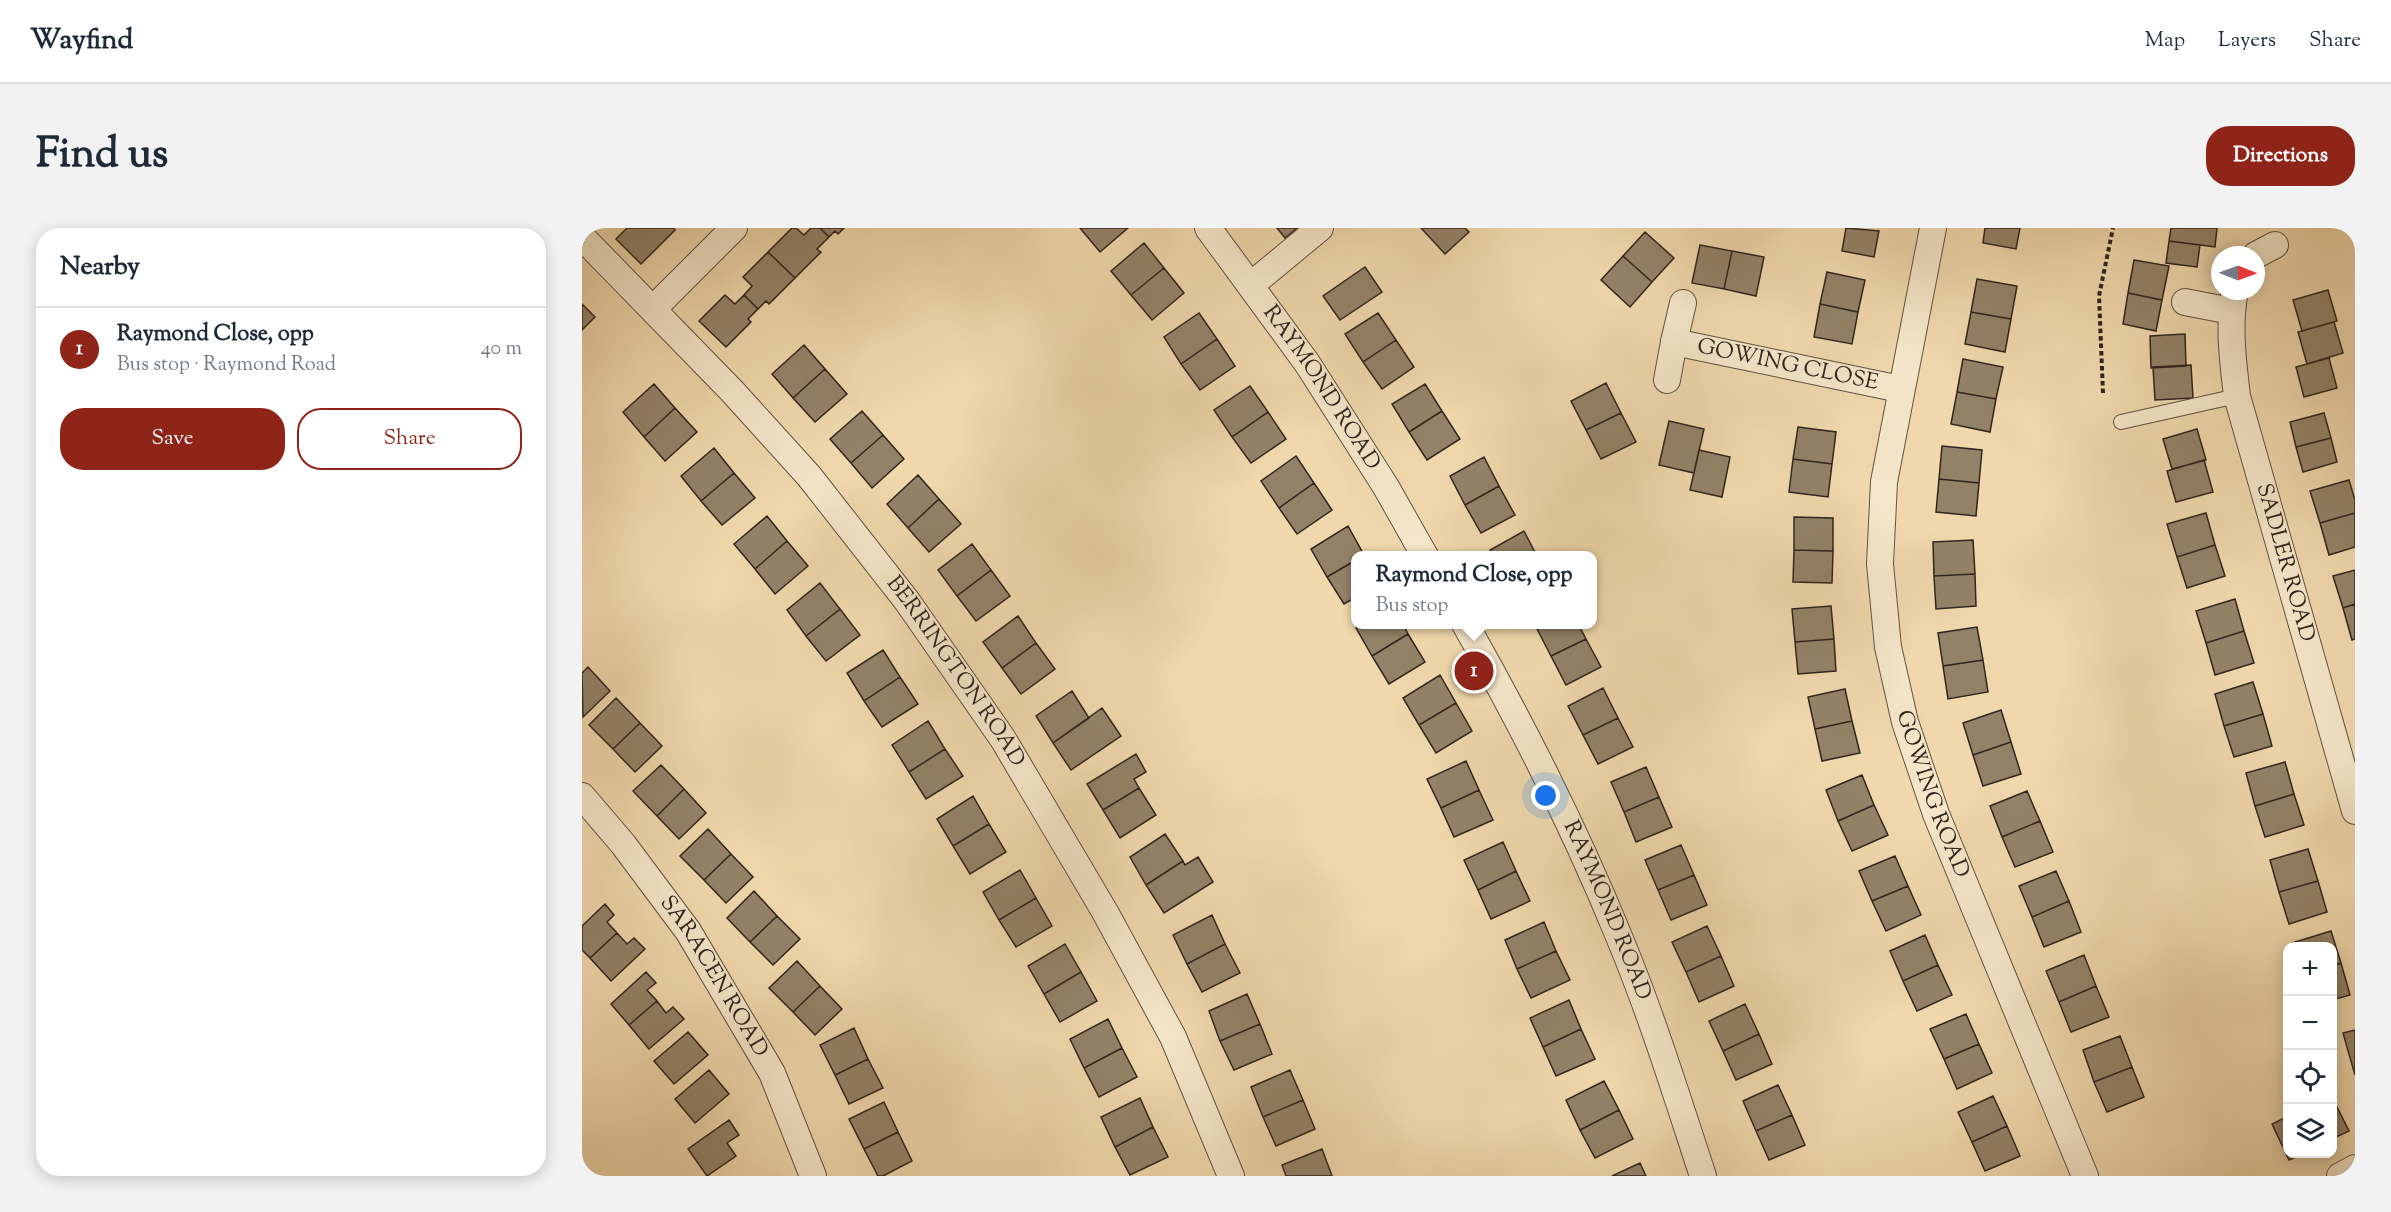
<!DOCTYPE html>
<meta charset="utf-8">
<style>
:root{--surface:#fff;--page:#f2f2f3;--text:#1f2937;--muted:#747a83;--line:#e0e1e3;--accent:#8f2418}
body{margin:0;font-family:"Sorts Mill Goudy",serif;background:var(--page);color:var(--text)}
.controls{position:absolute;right:18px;bottom:18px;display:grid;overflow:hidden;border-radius:12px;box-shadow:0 3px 15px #0003}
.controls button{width:54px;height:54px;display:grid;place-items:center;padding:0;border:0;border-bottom:2px solid var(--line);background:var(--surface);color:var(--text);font:30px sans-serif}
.compass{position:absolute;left:1629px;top:18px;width:54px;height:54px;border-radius:50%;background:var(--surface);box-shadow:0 3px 15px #0003;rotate:91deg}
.you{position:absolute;left:964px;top:568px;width:21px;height:21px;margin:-15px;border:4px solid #fff;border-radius:50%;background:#1a73e8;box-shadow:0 0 0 9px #1a73e833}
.badge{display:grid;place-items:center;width:39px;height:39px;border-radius:50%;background:var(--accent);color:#fff;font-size:20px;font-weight:700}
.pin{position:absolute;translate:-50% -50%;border:3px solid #fff;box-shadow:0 2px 6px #0006}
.popup{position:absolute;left:769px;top:323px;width:246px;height:78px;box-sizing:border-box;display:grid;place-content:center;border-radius:12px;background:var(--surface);filter:drop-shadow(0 2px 4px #0005);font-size:20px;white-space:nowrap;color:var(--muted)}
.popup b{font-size:22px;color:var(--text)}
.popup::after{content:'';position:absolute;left:50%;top:100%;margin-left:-12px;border:12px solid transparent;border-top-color:var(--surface)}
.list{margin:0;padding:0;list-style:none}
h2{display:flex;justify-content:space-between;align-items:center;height:78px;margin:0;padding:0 24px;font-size:26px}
h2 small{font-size:20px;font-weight:400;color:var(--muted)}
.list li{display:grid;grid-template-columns:39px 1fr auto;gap:18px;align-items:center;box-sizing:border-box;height:84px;padding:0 24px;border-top:2px solid var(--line)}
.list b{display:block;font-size:22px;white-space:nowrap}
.list p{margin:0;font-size:20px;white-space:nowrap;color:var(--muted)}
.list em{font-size:20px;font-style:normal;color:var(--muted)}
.actions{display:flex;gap:12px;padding:18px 24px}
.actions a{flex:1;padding:14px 0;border:2px solid var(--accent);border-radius:24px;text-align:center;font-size:21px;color:var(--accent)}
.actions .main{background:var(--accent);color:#fff}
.icon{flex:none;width:33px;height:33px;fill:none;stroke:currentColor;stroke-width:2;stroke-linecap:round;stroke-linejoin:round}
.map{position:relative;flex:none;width:1773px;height:948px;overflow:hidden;border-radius:24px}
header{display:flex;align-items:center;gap:36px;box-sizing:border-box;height:84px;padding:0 30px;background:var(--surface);border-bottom:2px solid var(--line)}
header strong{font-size:28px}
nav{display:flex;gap:33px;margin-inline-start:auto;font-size:21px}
.intro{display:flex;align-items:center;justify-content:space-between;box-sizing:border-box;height:144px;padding:0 36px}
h1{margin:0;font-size:42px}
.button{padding:15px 27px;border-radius:24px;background:var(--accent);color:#fff;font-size:21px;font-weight:700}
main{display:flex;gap:36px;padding:0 36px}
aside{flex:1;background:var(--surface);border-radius:24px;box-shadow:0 3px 15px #0003}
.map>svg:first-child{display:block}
.building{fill:#948268;stroke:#30251e;stroke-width:1.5}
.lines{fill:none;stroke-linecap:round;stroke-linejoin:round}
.service-casing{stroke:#605242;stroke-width:16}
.minor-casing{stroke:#605242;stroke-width:28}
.path{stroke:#30251e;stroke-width:4;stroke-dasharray:4.5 3;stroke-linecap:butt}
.service{stroke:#f5e6c9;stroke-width:14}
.minor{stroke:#f5e6c9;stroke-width:26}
.labels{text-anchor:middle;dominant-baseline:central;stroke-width:5;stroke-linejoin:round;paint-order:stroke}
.street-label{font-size:22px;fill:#30251e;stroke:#f5e6c9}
</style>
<header>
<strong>Wayfind</strong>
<nav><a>Map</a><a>Layers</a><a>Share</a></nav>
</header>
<div class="intro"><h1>Find us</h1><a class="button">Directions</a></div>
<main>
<aside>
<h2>Nearby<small></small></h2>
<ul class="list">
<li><span class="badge">1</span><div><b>Raymond Close, opp</b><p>Bus stop · Raymond Road</p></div><em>40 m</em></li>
</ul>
<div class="actions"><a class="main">Save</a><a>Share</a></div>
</aside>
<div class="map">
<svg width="1773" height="948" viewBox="0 0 1773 948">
<rect width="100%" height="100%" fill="#f0d8ac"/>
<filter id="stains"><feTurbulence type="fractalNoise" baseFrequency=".00333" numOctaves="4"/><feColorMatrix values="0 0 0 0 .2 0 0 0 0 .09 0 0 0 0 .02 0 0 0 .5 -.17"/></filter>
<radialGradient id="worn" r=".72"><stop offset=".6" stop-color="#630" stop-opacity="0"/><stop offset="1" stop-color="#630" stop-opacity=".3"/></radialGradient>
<path class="building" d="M 45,0 L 92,0 L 93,2 L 59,36 L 34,11 Z
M 210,0 L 214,0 L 222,7 L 229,0 L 238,0 L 247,9 L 235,21 L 239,24 L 213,50 L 186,24 Z
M 238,0 L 262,0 L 256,6 L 253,3 L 247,9 Z
M 498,0 L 546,0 L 518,24 Z
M 695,0 L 715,0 L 703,10 Z
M 839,0 L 883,0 L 887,4 L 863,26 Z
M 1264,0 L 1297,3 L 1292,29 L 1260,23 Z
M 1403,0 L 1438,0 L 1434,21 L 1401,15 Z
M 1589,0 L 1635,0 L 1633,19 L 1587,13 Z
M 1063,4 L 1092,30 L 1070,54 L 1041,28 Z
M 1587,13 L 1618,17 L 1615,39 L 1584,35 Z
M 562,15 L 582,40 L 549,67 L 529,43 Z
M 1118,17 L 1150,23 L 1142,61 L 1110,55 Z
M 1150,23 L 1182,29 L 1174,68 L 1142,61 Z
M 186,24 L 213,50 L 187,76 L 184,73 L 176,81 L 162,67 L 170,58 L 161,49 Z
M 1041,28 L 1070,54 L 1048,79 L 1019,52 Z
M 1552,32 L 1587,38 L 1580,72 L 1546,65 Z
M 783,39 L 800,64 L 758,92 L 741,68 Z
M 582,40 L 602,65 L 570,92 L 549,67 Z
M 1245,44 L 1283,52 L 1276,84 L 1238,76 Z
M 1395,51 L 1435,58 L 1429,91 L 1389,84 Z
M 1746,62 L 1755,93 L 1720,103 L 1711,72 Z
M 1546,65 L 1580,72 L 1574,103 L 1541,96 Z
M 143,67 L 153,76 L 162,67 L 176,81 L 166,91 L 169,94 L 144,119 L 117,93 Z
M 0,76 L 13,89 L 0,102 Z
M 1238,76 L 1276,84 L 1270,116 L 1232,109 Z
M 1389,84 L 1429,91 L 1423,124 L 1383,116 Z
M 617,85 L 635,111 L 599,136 L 582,109 Z
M 796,85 L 814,112 L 781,134 L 763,106 Z
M 1752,94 L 1761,125 L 1725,136 L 1716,104 Z
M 1603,106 L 1604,138 L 1569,140 L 1568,108 Z
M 635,111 L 653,138 L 618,162 L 599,136 Z
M 814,112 L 832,139 L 800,161 L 781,134 Z
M 222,117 L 243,141 L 211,170 L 190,146 Z
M 1747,130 L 1755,160 L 1722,169 L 1714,139 Z
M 1381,131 L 1421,139 L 1414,171 L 1375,164 Z
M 1609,137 L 1611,170 L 1573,172 L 1571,139 Z
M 243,141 L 265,166 L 233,194 L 211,170 Z
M 1024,155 L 1039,185 L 1004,202 L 989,173 Z
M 72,156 L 93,180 L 62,209 L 41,184 Z
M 843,156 L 860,183 L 827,204 L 810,176 Z
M 668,158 L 686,184 L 650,209 L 632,182 Z
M 1375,164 L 1414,171 L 1408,204 L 1369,196 Z
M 93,180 L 115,204 L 83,233 L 62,209 Z
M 280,183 L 301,207 L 269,235 L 248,211 Z
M 860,183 L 878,211 L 845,232 L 827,204 Z
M 686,184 L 704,211 L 669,235 L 650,209 Z
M 1039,185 L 1054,214 L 1019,231 L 1004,202 Z
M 1742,185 L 1749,210 L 1714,219 L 1708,194 Z
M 1087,193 L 1122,201 L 1112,245 L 1077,237 Z
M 1216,199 L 1254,204 L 1250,236 L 1211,231 Z
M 1615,201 L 1624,232 L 1590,241 L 1581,211 Z
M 301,207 L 322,231 L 290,260 L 269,235 Z
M 1749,210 L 1755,234 L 1721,244 L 1714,219 Z
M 1360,218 L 1400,222 L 1397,255 L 1357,251 Z
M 132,220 L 152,245 L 119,273 L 99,248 Z
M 1117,222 L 1148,229 L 1140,269 L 1108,262 Z
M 714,228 L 732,255 L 697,280 L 679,253 Z
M 902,229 L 917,258 L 883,277 L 868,248 Z
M 1211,231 L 1250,236 L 1246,269 L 1207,264 Z
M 1622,232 L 1631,264 L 1594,274 L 1585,243 Z
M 152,245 L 173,270 L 140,297 L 119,273 Z
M 336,247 L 357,271 L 326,300 L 305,276 Z
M 1357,251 L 1397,255 L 1394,288 L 1354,284 Z
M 1767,252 L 1773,272 L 1773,285 L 1738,295 L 1728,263 Z
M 732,255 L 750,282 L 715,306 L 697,280 Z
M 917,258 L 933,287 L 899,305 L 883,277 Z
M 357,271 L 379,296 L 347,324 L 326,300 Z
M 1624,285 L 1633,317 L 1595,329 L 1585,296 Z
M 1773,285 L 1773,319 L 1747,327 L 1738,295 Z
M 185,288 L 205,313 L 173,341 L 152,316 Z
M 1212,289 L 1251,290 L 1251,323 L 1212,322 Z
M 766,298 L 782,327 L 774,328 L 774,332 L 745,349 L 729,321 Z
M 942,303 L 955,328 L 911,328 L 908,322 Z
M 1391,312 L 1393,346 L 1352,348 L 1351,314 Z
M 205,313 L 226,338 L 193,366 L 173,341 Z
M 390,316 L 409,342 L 375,368 L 356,342 Z
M 1633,317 L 1643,348 L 1605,360 L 1595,329 Z
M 1212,322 L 1251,323 L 1250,355 L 1211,354 Z
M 774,332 L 774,369 L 762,376 L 745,349 Z
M 409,342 L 428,368 L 394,393 L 375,368 Z
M 1773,342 L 1773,376 L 1761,380 L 1751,348 Z
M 1393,346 L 1394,378 L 1354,381 L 1352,348 Z
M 238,355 L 258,381 L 224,408 L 205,382 Z
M 1653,371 L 1662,403 L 1624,415 L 1614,383 Z
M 1773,376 L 1773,411 L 1770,412 L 1761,380 Z
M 1249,378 L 1252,411 L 1213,414 L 1210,381 Z
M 258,381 L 278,407 L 244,433 L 224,408 Z
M 436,388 L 454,415 L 420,440 L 401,414 Z
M 780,396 L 821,396 L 826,406 L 790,428 L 774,400 Z
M 958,396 L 996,396 L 1004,411 L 969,428 L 954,399 Z
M 1395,399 L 1401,432 L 1361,438 L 1356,405 Z
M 1662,403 L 1672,435 L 1633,447 L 1624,415 Z
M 826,406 L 843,434 L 807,456 L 790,428 Z
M 1004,411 L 1019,439 L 984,457 L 969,428 Z
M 1252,411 L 1254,443 L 1216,446 L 1213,414 Z
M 454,415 L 473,441 L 439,466 L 420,440 Z
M 301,422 L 318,449 L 282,473 L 265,445 Z
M 1401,432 L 1406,464 L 1366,471 L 1361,438 Z
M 6,439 L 28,463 L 1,489 L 0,445 Z
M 858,447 L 874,475 L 837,497 L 821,470 Z
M 318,449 L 336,476 L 300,499 L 282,473 Z
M 1671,454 L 1681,486 L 1642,498 L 1633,466 Z
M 1021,460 L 1036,490 L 1001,507 L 986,478 Z
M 1263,461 L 1270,493 L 1233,501 L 1226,469 Z
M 490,463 L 507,490 L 471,515 L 454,488 Z
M 34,470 L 58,495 L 31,521 L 7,497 Z
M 874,475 L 890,503 L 854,525 L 837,497 Z
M 520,480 L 539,508 L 489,542 L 471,515 Z
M 1419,482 L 1429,514 L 1391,527 L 1381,495 Z
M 1681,486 L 1690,518 L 1652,529 L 1642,498 Z
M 1036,490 L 1051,519 L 1016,536 L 1001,507 Z
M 346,493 L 363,521 L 327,544 L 310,517 Z
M 1270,493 L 1278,525 L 1240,533 L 1233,501 Z
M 58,495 L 80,518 L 53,544 L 31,521 Z
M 1429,514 L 1439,546 L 1401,558 L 1391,527 Z
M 363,521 L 381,548 L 344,571 L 327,544 Z
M 554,526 L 564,544 L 552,551 L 557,560 L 521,582 L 505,556 Z
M 884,533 L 897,562 L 859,580 L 845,551 Z
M 1703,534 L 1712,566 L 1673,578 L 1664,545 Z
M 79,537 L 102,561 L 75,588 L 51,563 Z
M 1064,539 L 1077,569 L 1042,584 L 1029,554 Z
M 1280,547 L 1292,577 L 1256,593 L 1244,562 Z
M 557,560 L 574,587 L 538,610 L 521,582 Z
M 102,561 L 124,585 L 97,611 L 75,588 Z
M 897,562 L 911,592 L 872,609 L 859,580 Z
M 1445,563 L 1458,593 L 1420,609 L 1408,578 Z
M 1712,566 L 1722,597 L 1683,609 L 1673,578 Z
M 391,568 L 407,596 L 371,618 L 355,591 Z
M 1077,569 L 1090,599 L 1054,614 L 1042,584 Z
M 1292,577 L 1306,607 L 1270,623 L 1256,593 Z
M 1458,593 L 1471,624 L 1433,639 L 1420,609 Z
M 407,596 L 424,624 L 388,646 L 371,618 Z
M 126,601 L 149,626 L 122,652 L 98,628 Z
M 583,606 L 601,633 L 564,657 L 548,629 Z
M 921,614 L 934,643 L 896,662 L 882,632 Z
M 1099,617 L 1112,647 L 1076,662 L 1063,632 Z
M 1726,621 L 1736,653 L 1697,664 L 1688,632 Z
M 149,626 L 171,649 L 144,675 L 122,652 Z
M 1313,628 L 1326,658 L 1290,673 L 1277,643 Z
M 616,629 L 631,654 L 582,685 L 564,657 L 601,633 L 603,637 Z
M 438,642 L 454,670 L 417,692 L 401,664 Z
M 934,643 L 948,673 L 909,691 L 896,662 Z
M 1474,643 L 1487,673 L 1450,689 L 1437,658 Z
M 1112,647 L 1125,677 L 1089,692 L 1076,662 Z
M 1736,653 L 1745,684 L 1707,696 L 1697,664 Z
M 1326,658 L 1339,687 L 1304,703 L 1290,673 Z
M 172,663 L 195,688 L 168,714 L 145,690 Z
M 454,670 L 470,698 L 434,719 L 417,692 Z
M 1487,673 L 1499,704 L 1462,719 L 1450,689 Z
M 23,676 L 32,687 L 25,694 L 35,705 L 8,730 L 0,722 L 0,698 Z
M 630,687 L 643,716 L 605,736 L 591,707 Z
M 195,688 L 218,711 L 191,737 L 168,714 Z
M 962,694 L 974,723 L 935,741 L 923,712 Z
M 1125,698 L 1139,728 L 1104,744 L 1090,714 Z
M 1749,703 L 1759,735 L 1750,738 L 1750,718 L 1711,718 L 1710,715 Z
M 35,705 L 45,716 L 52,710 L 63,721 L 29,753 L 8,730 Z
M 1343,707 L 1356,737 L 1321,753 L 1308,723 Z
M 483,716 L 499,744 L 462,766 L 446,738 Z
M 643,716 L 658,745 L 620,764 L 605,736 Z
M 974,723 L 988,752 L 949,770 L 935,741 Z
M 1502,727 L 1514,758 L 1477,774 L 1464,743 Z
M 1139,728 L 1152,758 L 1117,774 L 1104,744 Z
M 215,733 L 238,758 L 211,784 L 187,760 Z
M 1759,735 L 1768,767 L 1750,772 L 1750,738 Z
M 1356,737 L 1370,767 L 1335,783 L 1321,753 Z
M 64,744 L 74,755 L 65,762 L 75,773 L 47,797 L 29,776 Z
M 499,744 L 515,773 L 478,794 L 462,766 Z
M 238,758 L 260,781 L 233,807 L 211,784 Z
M 1514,758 L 1527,789 L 1489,804 L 1477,774 Z
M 665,766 L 678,796 L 638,813 L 627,783 Z
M 987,772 L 999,801 L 961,819 L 948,790 Z
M 75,773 L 84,785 L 91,779 L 102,791 L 67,821 L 47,797 Z
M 1163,776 L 1177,806 L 1141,823 L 1127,793 Z
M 1384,786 L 1397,816 L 1362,831 L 1348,801 Z
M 526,791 L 540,820 L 502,840 L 488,811 Z
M 678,796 L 690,826 L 652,842 L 638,813 Z
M 272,800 L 286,831 L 253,847 L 238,817 Z
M 999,801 L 1013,831 L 974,848 L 961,819 Z
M 1773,802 L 1773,847 L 1761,805 Z
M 106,804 L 126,827 L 92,856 L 72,833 Z
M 1177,806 L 1190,836 L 1154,852 L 1141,823 Z
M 1538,808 L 1550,839 L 1512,854 L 1501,822 Z
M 1397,816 L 1410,845 L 1375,861 L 1362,831 Z
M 540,820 L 555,849 L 517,869 L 502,840 Z
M 286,831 L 301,860 L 267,876 L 253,847 Z
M 1550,839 L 1562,869 L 1525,884 L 1512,854 Z
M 127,842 L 147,866 L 113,895 L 93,871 Z
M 708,842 L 721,872 L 681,889 L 669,859 Z
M 1022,853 L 1037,882 L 998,902 L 984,872 Z
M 1196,857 L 1210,887 L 1174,903 L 1161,873 Z
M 1411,868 L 1425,898 L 1390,914 L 1376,884 Z
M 1750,869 L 1767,903 L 1750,911 Z
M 558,870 L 571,899 L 533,919 L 519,889 Z
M 721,872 L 733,901 L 694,918 L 681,889 Z
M 302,874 L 316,904 L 282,921 L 267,891 Z
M 1037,882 L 1051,911 L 1013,930 L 998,902 Z
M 1210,887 L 1223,917 L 1187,932 L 1174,903 Z
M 1706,888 L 1706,926 L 1721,926 L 1707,932 L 1690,896 Z
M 147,892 L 157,907 L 145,915 L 154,928 L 125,948 L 106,921 Z
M 1425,898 L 1438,928 L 1403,943 L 1390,914 Z
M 571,899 L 586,929 L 548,947 L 533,919 Z
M 316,904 L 330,933 L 301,948 L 296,948 L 282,921 Z
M 740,921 L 750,948 L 704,948 L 700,937 Z
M 1058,935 L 1064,948 L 1030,948 Z"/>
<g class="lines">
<defs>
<path id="service" d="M 1539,194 L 1655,168"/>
<g id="minor">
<path id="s1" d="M 626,0 L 725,135 L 804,259 L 843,328"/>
<path id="s2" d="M 1351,0 L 1302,254 L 1298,336 L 1306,419 L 1323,494 L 1354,586 L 1503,948"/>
<path id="s3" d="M 0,9 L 150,163 L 227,248 L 325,373 L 421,511 L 523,684 L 591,809 L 649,948"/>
<path d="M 1674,27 L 1693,17"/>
<path d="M 669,57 L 738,0"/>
<path id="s4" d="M 1653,63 C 1646,98 1651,133 1655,168 L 1773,583"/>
<path d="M 1603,74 L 1649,83"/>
<path id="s5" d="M 1101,75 L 1092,114 L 1318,161"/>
<path d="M 71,81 L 152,0"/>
<path d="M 1085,152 L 1092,114"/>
<path id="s6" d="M 883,396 C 941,498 994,603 1038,711 C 1070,788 1095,869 1121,948"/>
<path id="s7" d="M 0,568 L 41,616 L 106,703 L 190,845 L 231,948"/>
<path d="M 1758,948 L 1773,940"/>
</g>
</defs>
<use href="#service" class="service-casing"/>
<use href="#minor" class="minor-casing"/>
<path class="path" d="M 1521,165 L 1517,68 L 1531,0"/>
<use href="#service" class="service"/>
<use href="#minor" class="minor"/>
</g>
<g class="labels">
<g class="street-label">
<text stroke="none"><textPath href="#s5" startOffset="156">GOWING CLOSE</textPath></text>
<text stroke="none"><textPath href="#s1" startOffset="196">RAYMOND ROAD</textPath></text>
<text stroke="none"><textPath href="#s4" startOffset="279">SADLER ROAD</textPath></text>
<text stroke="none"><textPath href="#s3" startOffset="574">BERRINGTON ROAD</textPath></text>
<text stroke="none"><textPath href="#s2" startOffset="578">GOWING ROAD</textPath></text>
<text stroke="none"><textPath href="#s6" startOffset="320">RAYMOND ROAD</textPath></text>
<text stroke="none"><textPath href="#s7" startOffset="224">SARACEN ROAD</textPath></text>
</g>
</g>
<rect width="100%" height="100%" filter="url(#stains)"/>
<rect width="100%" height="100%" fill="url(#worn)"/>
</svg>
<div class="controls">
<button>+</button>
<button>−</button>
<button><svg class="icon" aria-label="locate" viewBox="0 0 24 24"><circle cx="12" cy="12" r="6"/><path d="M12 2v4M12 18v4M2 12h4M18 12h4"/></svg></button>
<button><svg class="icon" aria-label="layers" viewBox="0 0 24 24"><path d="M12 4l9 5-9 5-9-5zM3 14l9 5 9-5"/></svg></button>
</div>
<svg class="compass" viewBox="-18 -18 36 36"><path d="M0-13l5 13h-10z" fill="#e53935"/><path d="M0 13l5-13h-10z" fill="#747a83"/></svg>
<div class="you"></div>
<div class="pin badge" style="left:892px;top:443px">1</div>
<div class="popup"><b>Raymond Close, opp</b>Bus stop</div>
</div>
</main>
